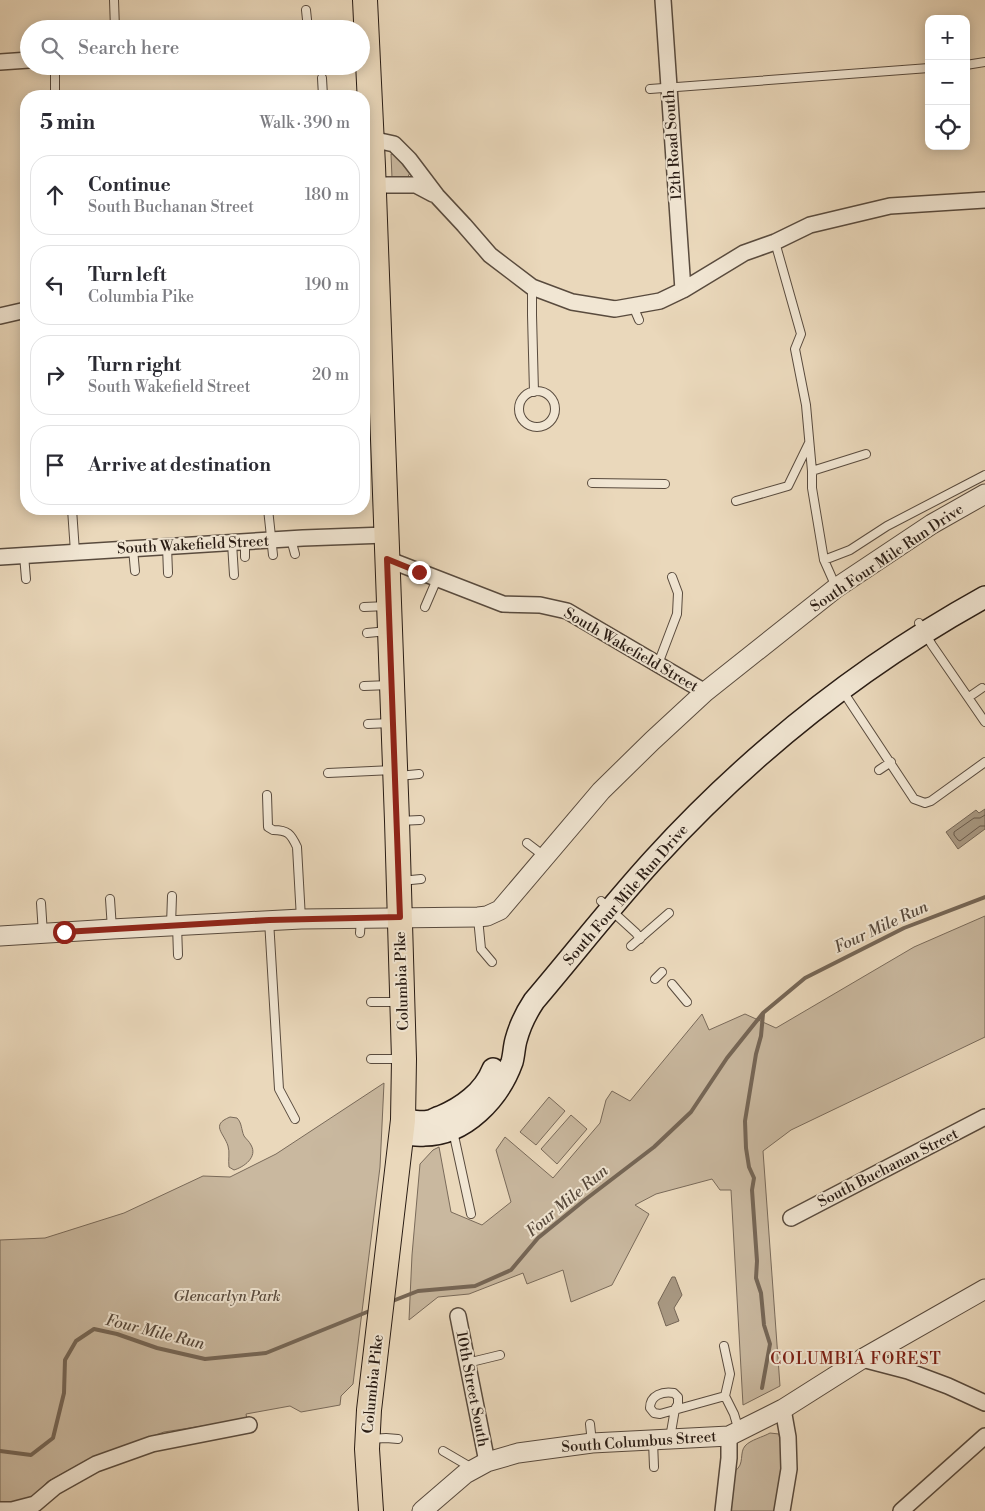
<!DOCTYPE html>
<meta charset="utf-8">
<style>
:root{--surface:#fff;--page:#f7f7f7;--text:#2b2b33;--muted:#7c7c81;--line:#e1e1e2}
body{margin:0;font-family:"Libre Bodoni",serif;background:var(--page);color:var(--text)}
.controls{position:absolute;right:15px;top:15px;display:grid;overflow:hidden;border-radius:10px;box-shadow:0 2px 12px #0003}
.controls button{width:45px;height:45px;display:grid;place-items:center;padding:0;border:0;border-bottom:1px solid var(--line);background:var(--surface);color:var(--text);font:25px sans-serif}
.stop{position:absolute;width:15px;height:15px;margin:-11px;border:4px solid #8f2418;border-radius:50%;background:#fff}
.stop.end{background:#8f2418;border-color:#fff;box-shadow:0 1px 5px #0008}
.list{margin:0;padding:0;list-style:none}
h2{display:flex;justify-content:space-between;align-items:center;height:65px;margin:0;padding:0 20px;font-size:21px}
h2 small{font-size:16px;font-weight:400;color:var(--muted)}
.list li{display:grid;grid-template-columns:32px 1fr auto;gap:15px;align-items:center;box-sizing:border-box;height:80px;margin:0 10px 10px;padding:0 10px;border:1px solid var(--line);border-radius:20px}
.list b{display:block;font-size:19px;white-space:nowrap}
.list p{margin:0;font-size:16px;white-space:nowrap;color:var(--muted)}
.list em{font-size:16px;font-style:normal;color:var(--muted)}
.icon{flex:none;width:28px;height:28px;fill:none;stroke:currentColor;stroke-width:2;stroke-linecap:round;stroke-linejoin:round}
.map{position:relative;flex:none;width:985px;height:1511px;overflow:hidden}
.search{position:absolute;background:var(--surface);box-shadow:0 2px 12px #0003;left:20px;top:20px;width:350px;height:55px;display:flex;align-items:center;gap:12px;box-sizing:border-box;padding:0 18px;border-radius:28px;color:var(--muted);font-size:19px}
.panel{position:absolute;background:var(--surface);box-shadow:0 2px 12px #0003;left:20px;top:90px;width:350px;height:425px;border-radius:20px}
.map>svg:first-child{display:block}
.green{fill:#c9b89f;stroke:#796a5a}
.water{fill:#a89882;stroke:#756656}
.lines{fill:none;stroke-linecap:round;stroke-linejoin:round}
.shore{stroke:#685a4b;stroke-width:1}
.stream{stroke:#756656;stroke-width:4}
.service-casing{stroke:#594b3e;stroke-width:10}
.minor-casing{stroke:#594b3e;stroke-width:18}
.tertiary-casing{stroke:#594b3e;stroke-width:21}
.secondary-casing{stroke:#291c14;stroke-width:24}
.primary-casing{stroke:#291c14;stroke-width:26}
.service{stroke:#f1e6d3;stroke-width:8}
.minor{stroke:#f1e6d3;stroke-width:15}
.tertiary{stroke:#f1e6d3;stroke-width:19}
.secondary{stroke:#f1e6d3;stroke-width:21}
.primary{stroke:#ead8bb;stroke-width:24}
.route{stroke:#8f2418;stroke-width:6}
.labels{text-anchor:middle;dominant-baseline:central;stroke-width:4;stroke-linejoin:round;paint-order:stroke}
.street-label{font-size:15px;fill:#291c14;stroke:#f1e6d3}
.park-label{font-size:15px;font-style:italic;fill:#594b3e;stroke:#f1e6d3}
.water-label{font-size:16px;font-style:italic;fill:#55473a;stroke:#f1e6d3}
.neighbourhood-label{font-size:16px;letter-spacing:1px;fill:#7a1f14;stroke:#f1e6d3}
</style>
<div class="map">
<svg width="985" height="1511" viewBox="0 0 985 1511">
<rect width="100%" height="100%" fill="#ead8bb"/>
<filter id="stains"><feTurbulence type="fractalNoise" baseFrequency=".004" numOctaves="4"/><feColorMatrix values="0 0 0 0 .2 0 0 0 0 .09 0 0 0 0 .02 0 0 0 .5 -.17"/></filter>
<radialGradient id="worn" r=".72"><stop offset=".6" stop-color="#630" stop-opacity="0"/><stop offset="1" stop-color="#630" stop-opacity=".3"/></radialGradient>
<path class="green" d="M 391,154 L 394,155 L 410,173 L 407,178 L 392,178 Z
M 985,916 L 985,1037 L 791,1130 L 763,1151 L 780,1386 L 743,1405 L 731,1190 L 720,1190 L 712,1179 L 656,1194 L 635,1205 L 649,1214 L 612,1285 L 571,1302 L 563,1270 L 527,1284 L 523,1273 L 469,1294 L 438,1297 L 409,1320 L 412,1255 L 420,1164 L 433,1150 L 439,1147 L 451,1212 L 482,1225 L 511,1202 L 496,1150 L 505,1137 L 553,1178 L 600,1123 L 606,1100 L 612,1091 L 630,1101 L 702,1014 L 709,1030 L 745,1014 L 776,1028 L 914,947 Z
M 384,1083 L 380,1167 L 353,1384 L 341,1396 L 340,1405 L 301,1412 L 290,1406 L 246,1414 L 247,1419 L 164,1432 L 89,1459 L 47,1482 L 30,1503 L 0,1503 L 0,1240 L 45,1238 L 124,1213 L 203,1176 L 230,1177 L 276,1154 Z
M 549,1097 L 565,1111 L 536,1145 L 520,1132 Z
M 571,1115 L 587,1129 L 557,1164 L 541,1149 Z
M 230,1117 L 237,1118 C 242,1123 241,1129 244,1136 C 246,1139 249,1141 251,1145 C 258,1157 244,1167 234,1170 L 229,1167 C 228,1160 230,1152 228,1146 C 224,1133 210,1125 230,1117 Z
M 770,1433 L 779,1434 C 785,1463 779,1483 774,1511 L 730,1511 L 735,1471 C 745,1464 739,1453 745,1446 C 750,1440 763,1437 770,1433 Z"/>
<path class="water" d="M 985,809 L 985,829 L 958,849 L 946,832 L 976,810 L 979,813 Z
M 672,1277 L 675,1277 L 682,1295 L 674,1308 L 679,1321 L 666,1326 L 658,1303 Z"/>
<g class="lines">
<path class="shore" d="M 985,815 L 980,818 L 974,818 L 954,832 L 954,835 L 958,840 L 960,841 L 980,826 L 985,826"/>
<path class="stream" d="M 390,1302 L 418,1291 L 475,1286 L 511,1270 L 538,1238 L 586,1199 L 654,1147 L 691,1112 L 727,1058 L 763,1013 L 805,978 L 904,928 L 985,897
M 762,1388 L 770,1344 L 764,1325 L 761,1293 L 756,1278 L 757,1261 L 752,1190 L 754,1178 L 749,1167 L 746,1148 L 745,1121 L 756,1054 L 761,1036 L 763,1014
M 0,1451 L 31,1455 L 53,1438 L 64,1393 L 65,1360 L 76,1341 L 94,1329 L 117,1334 L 157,1348 L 205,1359 L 266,1353 L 372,1310"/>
<defs>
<path id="service" d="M 114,0 L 115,29
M 306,10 L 308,29
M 241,26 L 241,29
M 966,65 L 985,62
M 55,66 L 55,96
M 151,66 L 152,69
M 322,78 L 323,96
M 650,89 L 929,68
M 775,242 L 801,334 L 795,349 L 806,405 L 812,471 L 812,488 L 824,560 L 836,587
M 532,287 L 532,315 L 534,392
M 633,306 L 639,320
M519 409a18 18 0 1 1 36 0a18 18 0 1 1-36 0Z
M 812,471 L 866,454
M 592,483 L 665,484
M 736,501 L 788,486 L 809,443
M 72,509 L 75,552
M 268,509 L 273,555
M 291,539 L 295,554
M 232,543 L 234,575
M 167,546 L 168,573
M 133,549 L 135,571
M 24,555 L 26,579
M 245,557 L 245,542
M 824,560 L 850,550 L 887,526 L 985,475
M 364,607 L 387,606
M 425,607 L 437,579
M 919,623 L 932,645 L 985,722
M 367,633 L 388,631
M 658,664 L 677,614 L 678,593 L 672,577
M 364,686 L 390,685
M 842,690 L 914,799 L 925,803 L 931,801 L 985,762
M 969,697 L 982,688
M 368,724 L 391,723
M 879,770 L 891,762
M 328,773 L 393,770
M 399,776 L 419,774
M 267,795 L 268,827 L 273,830 C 288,830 291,834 297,847 L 301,919
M 399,821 L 420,820
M 527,843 L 544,856
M 401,881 L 421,879
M 110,899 L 112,929
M 601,901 L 636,933 L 640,939
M 41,903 L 43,934
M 478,918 L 481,949 L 492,962
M 269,920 L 279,1089 L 295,1119
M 171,925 L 172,896
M 177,925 L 178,955
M 360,933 L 361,919
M 631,946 L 669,913
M 655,979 L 662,972
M 672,984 L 687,1002
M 371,1002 L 399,1002
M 371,1059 L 401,1059
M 453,1131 L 471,1214
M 467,1363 L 500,1355
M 725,1396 L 734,1414 L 739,1431
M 590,1424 L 592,1443
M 670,1438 L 675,1409 L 678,1404 L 678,1397 L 674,1393 C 663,1391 650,1395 650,1408 L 654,1413 L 660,1414 L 725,1396 L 730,1374 L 724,1346
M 370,1439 L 386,1438 L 398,1439
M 653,1441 L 654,1467
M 443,1451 L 472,1468"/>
<path id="minor" d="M 663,0 L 683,290
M 0,62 L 29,60
M 371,139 L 394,144 L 409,159 L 437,196 L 464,225 L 490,255 L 532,287 L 572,302 L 615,309 L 660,301 L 683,290 L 744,253 L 775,242 L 810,225 L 890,206 L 985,200
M 373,185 L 416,185 L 433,194
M 0,316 L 26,310
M 0,557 L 303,538 L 386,535
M 387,559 L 503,604 L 540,605 L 567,611 L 705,692
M 791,1218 L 985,1117
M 458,1316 L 487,1462
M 862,1359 L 908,1371 L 948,1386 L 985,1403
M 0,1510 L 12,1510 L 35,1504 L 55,1487 L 96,1464 L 152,1444 L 249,1425
M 723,1511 L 729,1458 L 729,1436
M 782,1511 L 789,1469 L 788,1437 L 783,1409
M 901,1511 L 985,1436"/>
<path id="tertiary" d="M 0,936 L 112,929 L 301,919 L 478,917 L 487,916 L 500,910 L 601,791 L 652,741 L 705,692 L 836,588 L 932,524 L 985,494
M 422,1511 L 465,1474 L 487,1462 L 518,1453 L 592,1443 L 729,1436 L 783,1409 L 862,1359 L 985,1289"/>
<path id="secondary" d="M 405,1120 C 412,1121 422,1123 429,1121 C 432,1121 436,1118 440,1117 C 462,1108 484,1092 493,1069
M 401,1134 C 409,1134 417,1136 424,1135 C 465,1135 499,1098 512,1062 C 514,1055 514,1047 516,1040 C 520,1025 526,1013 534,1001 C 574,954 612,905 654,859 C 749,755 862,665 985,597"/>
<path id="primary" d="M 365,0 L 373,166 L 397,821 L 404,1059 L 403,1120 L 369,1410 L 367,1449 L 371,1511"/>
</defs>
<use href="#service" class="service-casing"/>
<use href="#minor" class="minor-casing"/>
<use href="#tertiary" class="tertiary-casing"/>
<use href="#secondary" class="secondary-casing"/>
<use href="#primary" class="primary-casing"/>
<use href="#service" class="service"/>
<use href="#minor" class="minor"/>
<use href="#tertiary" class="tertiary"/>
<use href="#secondary" class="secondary"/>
<use href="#primary" class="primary"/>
</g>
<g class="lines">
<path class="route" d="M 64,932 L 269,920 L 400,917 L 387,559 L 419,572"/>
</g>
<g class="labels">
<g class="street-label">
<text transform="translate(673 145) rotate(-94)">12th Road South</text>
<text transform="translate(193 545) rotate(-3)">South Wakefield Street</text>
<text transform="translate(887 558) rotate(-34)">South Four Mile Run Drive</text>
<text transform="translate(631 650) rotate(30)">South Wakefield Street</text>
<text transform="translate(626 895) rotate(-49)">South Four Mile Run Drive</text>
<text transform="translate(402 981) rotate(-92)">Columbia Pike</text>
<text transform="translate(888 1168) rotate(-27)">South Buchanan Street</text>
<text transform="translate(373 1384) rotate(-84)">Columbia Pike</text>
<text transform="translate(472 1389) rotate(79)">10th Street South</text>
<text transform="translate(639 1442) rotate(-4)">South Columbus Street</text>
</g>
<g class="park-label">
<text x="227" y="1296">Glencarlyn Park</text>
</g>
<g class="water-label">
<text transform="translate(881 927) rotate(-25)">Four Mile Run</text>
<text transform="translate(567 1201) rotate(-40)">Four Mile Run</text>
<text transform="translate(155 1332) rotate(14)">Four Mile Run</text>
</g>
<g class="neighbourhood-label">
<text x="856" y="1359">COLUMBIA FOREST</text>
</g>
</g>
<rect width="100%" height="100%" filter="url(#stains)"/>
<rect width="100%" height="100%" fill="url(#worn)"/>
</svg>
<div class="controls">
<button>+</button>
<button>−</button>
<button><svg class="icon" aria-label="locate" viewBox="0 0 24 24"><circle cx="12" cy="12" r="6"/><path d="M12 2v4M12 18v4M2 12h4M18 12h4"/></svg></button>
</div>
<div class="stop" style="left:64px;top:932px"></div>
<div class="stop end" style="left:419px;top:572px"></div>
<div class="search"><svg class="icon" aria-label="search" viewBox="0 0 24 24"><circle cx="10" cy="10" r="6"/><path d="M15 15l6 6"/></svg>Search here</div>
<section class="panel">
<h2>5 min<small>Walk · 390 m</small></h2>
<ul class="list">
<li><svg class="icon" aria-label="ahead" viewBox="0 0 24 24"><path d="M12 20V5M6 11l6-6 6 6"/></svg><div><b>Continue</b><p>South Buchanan Street</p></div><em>180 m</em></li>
<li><svg class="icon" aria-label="left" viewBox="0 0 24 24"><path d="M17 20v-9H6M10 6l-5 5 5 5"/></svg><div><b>Turn left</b><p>Columbia Pike</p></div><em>190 m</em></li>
<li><svg class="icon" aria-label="right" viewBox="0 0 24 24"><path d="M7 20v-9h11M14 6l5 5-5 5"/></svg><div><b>Turn right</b><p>South Wakefield Street</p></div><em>20 m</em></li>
<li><svg class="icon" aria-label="arrive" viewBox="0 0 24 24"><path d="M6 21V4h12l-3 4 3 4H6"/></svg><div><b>Arrive at destination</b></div></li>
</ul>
</section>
</div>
